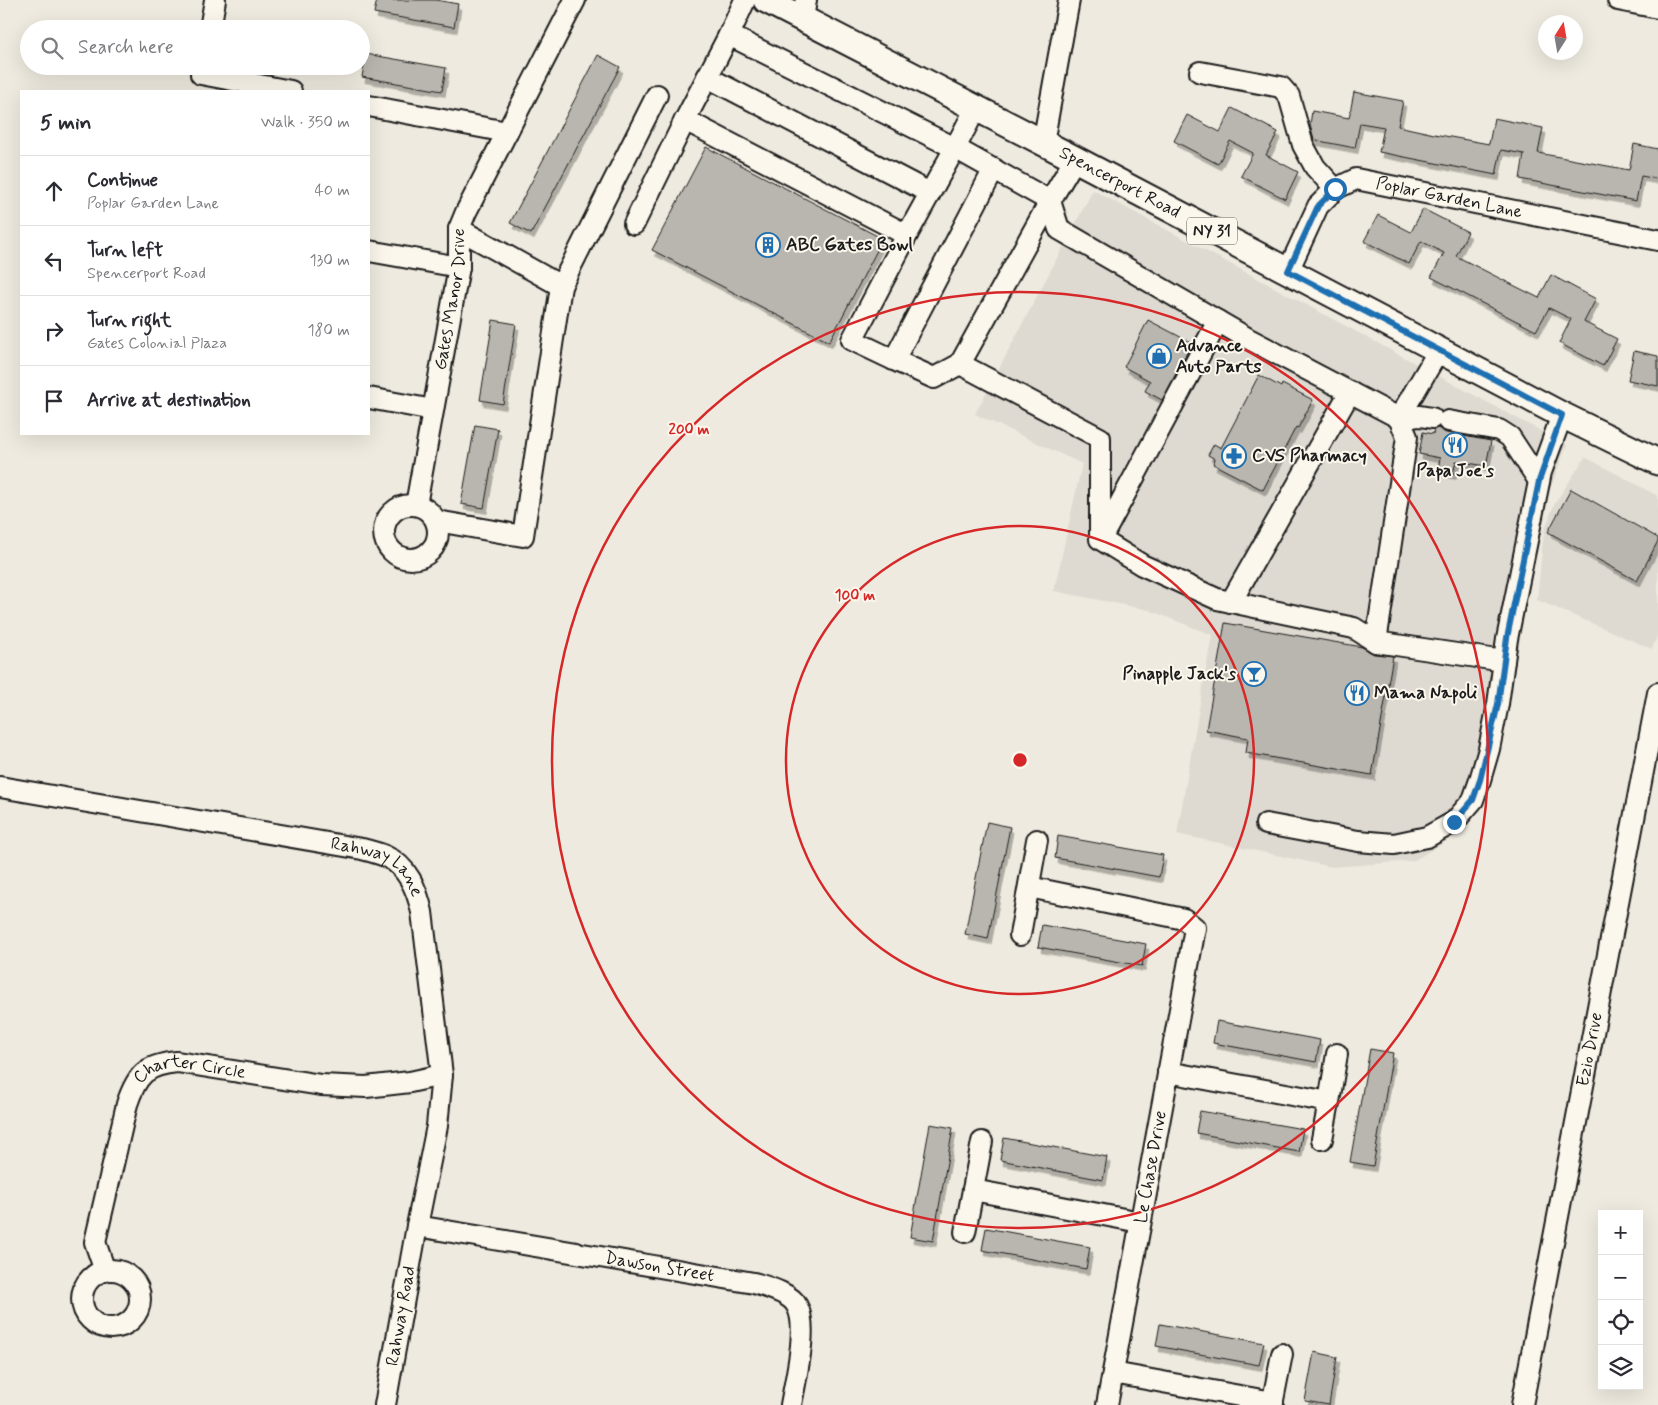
<!DOCTYPE html>
<meta charset="utf-8">
<style>
:root{--surface:#fff;--page:#f7f7f7;--text:#2b2b33;--muted:#7c7c81;--line:#e1e1e2}
body{margin:0;font-family:Mynerve,sans-serif;background:var(--page);color:var(--text)}
.controls{position:absolute;right:15px;bottom:15px;display:grid;overflow:hidden;border-radius:0px;box-shadow:0 5px 20px #0002}
.controls button{width:45px;height:45px;display:grid;place-items:center;padding:0;border:0;border-bottom:1px solid var(--line);background:var(--surface);color:var(--text);font:25px sans-serif}
.compass{position:absolute;left:1538px;top:15px;width:45px;height:45px;border-radius:50%;background:var(--surface);box-shadow:0 5px 20px #0002;rotate:11deg}
.stop{position:absolute;width:15px;height:15px;margin:-11px;border:4px solid #1f6fb2;border-radius:50%;background:#fff}
.stop.end{background:#1f6fb2;border-color:#fff;box-shadow:0 1px 5px #0008}
.list{margin:0;padding:0;list-style:none}
h2{display:flex;justify-content:space-between;align-items:center;height:65px;margin:0;padding:0 20px;font-size:21px}
h2 small{font-size:16px;font-weight:400;color:var(--muted)}
.list li{display:grid;grid-template-columns:32px 1fr auto;gap:15px;align-items:center;box-sizing:border-box;height:70px;padding:0 20px;border-top:1px solid var(--line)}
.list b{display:block;font-size:19px;white-space:nowrap}
.list p{margin:0;font-size:16px;white-space:nowrap;color:var(--muted)}
.list em{font-size:16px;font-style:normal;color:var(--muted)}
.icon{flex:none;width:28px;height:28px;fill:none;stroke:currentColor;stroke-width:2;stroke-linecap:round;stroke-linejoin:round}
.map{position:relative;flex:none;width:1658px;height:1405px;overflow:hidden}
.search{position:absolute;background:var(--surface);box-shadow:0 5px 20px #0002;left:20px;top:20px;width:350px;height:55px;display:flex;align-items:center;gap:12px;box-sizing:border-box;padding:0 18px;border-radius:28px;color:var(--muted);font-size:19px}
.panel{position:absolute;background:var(--surface);box-shadow:0 5px 20px #0002;left:20px;top:90px;width:350px;height:345px;border-radius:0px}
.map>svg:first-child{display:block}
.built{fill:#dedad1}
.building{fill:#b9b6af;stroke:#1c1c1c;filter:url(#shadow)}
.lines{fill:none;stroke-linecap:round;stroke-linejoin:round}
.minor-casing{stroke:#1c1c1c;stroke-width:24}
.major-casing{stroke:#1c1c1c;stroke-width:29}
.minor{stroke:#fbf7ec;stroke-width:20}
.major{stroke:#fbf7ec;stroke-width:25}
.route{stroke:#1f6fb2;stroke-width:6}
.ring{fill:none;stroke:#d62828;stroke-width:2.5}
.labels{text-anchor:middle;dominant-baseline:central;stroke-width:4;stroke-linejoin:round;paint-order:stroke}
.shield{fill:#fbf7ec;stroke:#5f5e5a;stroke-width:1}
.shield-label{font-size:16px;font-weight:bold;fill:#1c1c1c}
.street-label{font-size:18px;fill:#1c1c1c;stroke:#fbf7ec}
.poi-label{font-size:18px;font-weight:bold;fill:#1c1c1c;stroke:#fbf7ec;text-anchor:start}
.centre{fill:#d62828;stroke:#fbf7ec;stroke-width:2.5}
.ring-label{font-size:15px;text-anchor:middle;font-weight:bold;fill:#d62828;stroke:#fbf7ec;stroke-width:4;stroke-linejoin:round;paint-order:stroke}
</style>
<div class="map">
<svg width="1658" height="1405" viewBox="0 0 1658 1405">
<defs>
<filter id="shadow"><feDropShadow dx="3" dy="5.5" stdDeviation="0" flood-color="#0004"/></filter>
</defs>
<rect width="100%" height="100%" fill="#eeeadf"/>
<filter id="ink" filterUnits="userSpaceOnUse"><feTurbulence type="fractalNoise" baseFrequency=".02" numOctaves="2"/><feDisplacementMap in="SourceGraphic" scale="10" xChannelSelector="R" yChannelSelector="G"/><feConvolveMatrix kernelMatrix="1 2 1 2 8 2 1 2 1" color-interpolation-filters="sRGB"/></filter>
<g filter="url(#ink)">
<path class="built" d="M 1093,190 L 1567,445 L 1547,497 L 1494,774 L 1481,810 L 1452,838 L 1413,861 L 1332,867 L 1177,834 L 1212,635 L 1149,610 L 1054,591 L 1082,464 L 975,414 Z
M 1585,457 L 1658,496 L 1658,634 L 1652,649 L 1537,600 L 1544,531 L 1554,505 Z"/>
<path class="building" d="M 377,0 L 436,0 L 458,4 L 454,27 L 374,13 Z
M 366,54 L 446,68 L 442,91 L 362,77 Z
M 598,55 L 620,67 L 531,234 L 510,223 Z
M 1354,92 L 1403,101 L 1398,126 L 1434,134 L 1489,144 L 1494,118 L 1543,128 L 1538,153 L 1629,170 L 1634,144 L 1658,149 L 1658,179 L 1641,176 L 1636,201 L 1520,179 L 1524,154 L 1501,150 L 1496,175 L 1379,152 L 1384,127 L 1360,123 L 1355,148 L 1314,140 L 1310,125 L 1312,111 L 1349,118 Z
M 1232,108 L 1278,132 L 1266,155 L 1298,172 L 1285,199 L 1241,176 L 1253,153 L 1230,141 L 1218,164 L 1174,141 L 1187,115 L 1220,132 Z
M 706,147 L 883,239 L 829,342 L 652,250 Z
M 1423,209 L 1468,232 L 1456,256 L 1499,278 L 1539,298 L 1551,275 L 1596,299 L 1584,322 L 1617,339 L 1603,366 L 1559,343 L 1571,319 L 1549,308 L 1536,331 L 1431,277 L 1444,253 L 1421,241 L 1409,264 L 1364,241 L 1378,215 L 1411,232 Z
M 493,320 L 516,324 L 503,404 L 480,400 Z
M 1148,320 L 1192,343 L 1162,400 L 1145,391 L 1150,381 L 1124,367 Z
M 1634,351 L 1658,356 L 1658,386 L 1628,380 Z
M 1259,375 L 1281,387 L 1282,384 L 1313,400 L 1298,428 L 1296,427 L 1263,490 L 1213,464 L 1215,459 L 1208,455 L 1214,444 L 1221,448 Z
M 475,425 L 498,429 L 484,508 L 461,504 Z
M 1438,428 L 1446,433 L 1491,441 L 1486,466 L 1456,461 L 1453,474 L 1438,471 L 1440,458 L 1419,454 L 1423,432 L 1433,434 L 1434,429 Z
M 1571,489 L 1658,538 L 1658,541 L 1637,581 L 1548,532 Z
M 1225,623 L 1362,647 L 1374,654 L 1393,656 L 1372,775 L 1246,753 L 1248,738 L 1206,730 Z
M 987,822 L 1010,827 L 988,939 L 965,934 Z
M 1058,836 L 1163,855 L 1159,877 L 1055,858 Z
M 1042,925 L 1146,944 L 1142,966 L 1038,947 Z
M 1217,1021 L 1320,1040 L 1316,1062 L 1213,1043 Z
M 1370,1049 L 1393,1053 L 1373,1166 L 1350,1162 Z
M 1200,1111 L 1303,1129 L 1299,1152 L 1196,1133 Z
M 930,1124 L 953,1128 L 933,1241 L 910,1237 Z
M 1004,1138 L 1107,1157 L 1103,1180 L 1000,1160 Z
M 986,1228 L 1090,1247 L 1086,1269 L 982,1250 Z
M 1160,1324 L 1264,1343 L 1259,1365 L 1156,1346 Z
M 1314,1352 L 1337,1357 L 1329,1405 L 1305,1401 Z"/>
<g class="lines">
<defs>
<g id="minor">
<path d="M 745,0 L 729,35 L 955,148 L 976,108"/>
<path d="M 1618,0 L 1658,8"/>
<path d="M 803,19 L 806,0"/>
<path d="M 210,29 L 215,0"/>
<path d="M 729,35 L 685,120 L 907,235 L 955,148 L 1050,201 L 1075,159"/>
<path d="M 1200,72 L 1281,87 L 1289,96 L 1303,145 L 1315,167 L 1335,189"/>
<path d="M 201,74 L 291,91"/>
<path d="M 707,77 L 930,193"/>
<path d="M 369,106 L 507,132"/>
<path d="M 1043,143 L 1069,0"/>
<path d="M 1050,201 L 960,364 L 1100,438 L 1100,539 L 1142,565 L 1217,599 L 1354,628 L 1376,642"/>
<path d="M 1050,201 L 1059,229 L 1247,338 L 1399,418 L 1439,350"/>
<path d="M 634,224 L 685,120"/>
<path d="M 459,229 L 561,286 L 657,95"/>
<path d="M 907,235 L 852,340 L 894,360 L 994,169"/>
<path d="M 369,251 L 459,267"/>
<path id="s1" d="M 1288,271 L 1318,206 L 1335,189 L 1356,179 L 1658,240"/>
<path d="M 894,360 L 934,378 L 960,364"/>
<path d="M 369,398 L 433,410"/>
<path d="M 1432,418 L 1420,416 L 1399,418 L 1407,437 L 1376,642 L 1504,661"/>
<path d="M 1448,421 L 1499,430 L 1510,437 L 1539,481"/>
<circle cx="411" cy="532" r="27"/>
<path id="s2" d="M 416,505 L 459,267 L 459,229 L 466,212 L 575,0"/>
<path d="M 437,521 L 523,536 L 561,286"/>
<path d="M 1102,537 L 1218,321"/>
<path d="M 1231,602 L 1350,392"/>
<path id="s3" d="M 0,787 L 362,849 C 370,851 378,853 385,856 C 408,866 417,890 422,912 L 442,1075 L 437,1126 L 417,1226 L 385,1405"/>
<path d="M 1266,824 L 1358,841 L 1394,844 L 1427,837 L 1454,822 L 1473,800 L 1480,780 L 1489,749 L 1498,704 L 1507,639 L 1541,472 L 1562,415"/>
<path d="M 1029,887 L 1184,919 L 1195,928 L 1107,1405"/>
<path d="M 1020,935 L 1037,840"/>
<path d="M 1168,1072 L 1329,1102 L 1322,1139"/>
<path d="M 1329,1102 L 1337,1054"/>
<path d="M 973,1190 L 1140,1222"/>
<path id="s4" d="M 417,1226 L 754,1283 C 767,1287 791,1293 797,1306 C 809,1327 795,1381 791,1405"/>
<path d="M 965,1232 L 982,1142"/>
<circle cx="111" cy="1299" r="29"/>
<path id="s5" d="M 105,1271 L 95,1242 L 127,1104 C 137,1074 146,1065 177,1062 L 321,1085 L 366,1087 L 410,1082 L 442,1075"/>
<path d="M 1113,1373 L 1273,1402"/>
<path d="M 1272,1405 L 1282,1354"/>
<path id="s6" d="M 1522,1405 L 1658,693"/>
</g>
<g id="major">
<path id="s7" d="M 766,0 L 1075,159 L 1562,415 L 1658,462"/>
</g>
</defs>
<use href="#minor" class="minor-casing"/>
<use href="#major" class="major-casing"/>
<use href="#minor" class="minor"/>
<use href="#major" class="major"/>
</g>
</g>
<g class="lines" filter="url(#ink)">
<path class="route" d="M 1335,189 L 1318,206 L 1288,271 L 1562,415 L 1539,481 L 1507,638 L 1498,704 L 1480,780 L 1473,800 L 1454,822"/>
</g>
<g class="ring">
<circle cx="1020" cy="760" r="234"/>
<circle cx="1020" cy="760" r="468"/>
</g>
<defs>
<symbol id="building-ring" viewBox="-11 -11 22 22"><circle r="9.5" fill="#fbf7ec" stroke="#1f6fb2" stroke-width="1.5"/><path d="M-4-6H4V6H1V3H-1V6H-4ZM-2.5-4.3h1.7v1.8h-1.7ZM.8-4.3h1.7v1.8H.8ZM-2.5-1h1.7V.8h-1.7ZM.8-1h1.7V.8H.8Z" fill="#1f6fb2"/></symbol>
<symbol id="shop-ring" viewBox="-11 -11 22 22"><circle r="9.5" fill="#fbf7ec" stroke="#1f6fb2" stroke-width="1.5"/><path d="M-5-2.5h2.3a2.7 3.5 0 0 1 5.4 0H5L5.5 6h-11ZM-1.5-2.5h3a1.5 2.3 0 0 0-3 0Z" fill="#1f6fb2"/></symbol>
<symbol id="restaurant-ring" viewBox="-11 -11 22 22"><circle r="9.5" fill="#fbf7ec" stroke="#1f6fb2" stroke-width="1.5"/><path d="M-5-6h1v4h1v-4h1v4h1v-4h1v5L-1.5 .5V6h-2V.5L-5-1ZM5-6V6H3V1.5H1.5Q1.5-4 5-6Z" fill="#1f6fb2"/></symbol>
<symbol id="pharmacy-ring" viewBox="-11 -11 22 22"><circle r="9.5" fill="#fbf7ec" stroke="#1f6fb2" stroke-width="1.5"/><path d="M-2-6h4v4h4v4h-4v4h-4v-4h-4v-4h4Z" fill="#1f6fb2"/></symbol>
<symbol id="bar-ring" viewBox="-11 -11 22 22"><circle r="9.5" fill="#fbf7ec" stroke="#1f6fb2" stroke-width="1.5"/><path d="M-6-5H6L.8 .8V4.5H3.5V6h-7V4.5H-.8V.8Z" fill="#1f6fb2"/></symbol>
</defs>
<g fill-rule="evenodd">
<use href="#building-ring" x="754" y="231" width="28" height="28"/>
<use href="#shop-ring" x="1145" y="342" width="28" height="28"/>
<use href="#restaurant-ring" x="1441" y="431" width="28" height="28"/>
<use href="#pharmacy-ring" x="1220" y="442" width="28" height="28"/>
<use href="#bar-ring" x="1240" y="660" width="28" height="28"/>
<use href="#restaurant-ring" x="1343" y="679" width="28" height="28"/>
</g>
<g class="labels">
<rect class="shield" x="1187" y="217.5" width="50" height="27" rx="4"/>
<g class="shield-label">
<text x="1212" y="231">NY 31</text>
</g>
<g class="street-label">
<text stroke="none"><textPath href="#s7" startOffset="398">Spencerport Road</textPath></text>
<text stroke="none"><textPath href="#s1" startOffset="214">Poplar Garden Lane</textPath></text>
<text stroke="none"><textPath href="#s2" startOffset="209">Gates Manor Drive</textPath></text>
<text stroke="none"><textPath href="#s3" startOffset="390">Rahway Lane</textPath></text>
<text stroke="none"><textPath href="#s6" startOffset="362">Ezio Drive</textPath></text>
<text stroke="none"><textPath href="#s5" startOffset="255">Charter Circle</textPath></text>
<text transform="translate(1151 1167) rotate(-80)">Le Chase Drive</text>
<text stroke="none"><textPath href="#s4" startOffset="246">Dawson Street</textPath></text>
<text transform="translate(401 1316) rotate(-80)">Rahway Road</text>
</g>
<g class="poi-label">
<text x="786" y="245">ABC Gates Bowl</text>
<text x="1176" y="346">Advance<tspan x="1176" dy="21">Auto Parts</tspan></text>
<text x="1252" y="456">CVS Pharmacy</text>
<text x="1455" y="471" text-anchor="middle">Papa Joe's</text>
<text x="1236" y="674" text-anchor="end">Pinapple Jack's</text>
<text x="1374" y="693">Mama Napoli</text>
</g>
</g>
<circle cx="1020" cy="760" r="8" class="centre"/>
<g class="ring-label">
<text x="689" y="434">200 m</text>
<text x="855" y="600">100 m</text>
</g>
</svg>
<div class="controls">
<button>+</button>
<button>−</button>
<button><svg class="icon" aria-label="locate" viewBox="0 0 24 24"><circle cx="12" cy="12" r="6"/><path d="M12 2v4M12 18v4M2 12h4M18 12h4"/></svg></button>
<button><svg class="icon" aria-label="layers" viewBox="0 0 24 24"><path d="M12 4l9 5-9 5-9-5zM3 14l9 5 9-5"/></svg></button>
</div>
<svg class="compass" viewBox="-18 -18 36 36"><path d="M0-13l5 13h-10z" fill="#e53935"/><path d="M0 13l5-13h-10z" fill="#7c7c81"/></svg>
<div class="stop" style="left:1335px;top:189px"></div>
<div class="stop end" style="left:1454px;top:822px"></div>
<div class="search"><svg class="icon" aria-label="search" viewBox="0 0 24 24"><circle cx="10" cy="10" r="6"/><path d="M15 15l6 6"/></svg>Search here</div>
<section class="panel">
<h2>5 min<small>Walk · 350 m</small></h2>
<ul class="list">
<li><svg class="icon" aria-label="ahead" viewBox="0 0 24 24"><path d="M12 20V5M6 11l6-6 6 6"/></svg><div><b>Continue</b><p>Poplar Garden Lane</p></div><em>40 m</em></li>
<li><svg class="icon" aria-label="left" viewBox="0 0 24 24"><path d="M17 20v-9H6M10 6l-5 5 5 5"/></svg><div><b>Turn left</b><p>Spencerport Road</p></div><em>130 m</em></li>
<li><svg class="icon" aria-label="right" viewBox="0 0 24 24"><path d="M7 20v-9h11M14 6l5 5-5 5"/></svg><div><b>Turn right</b><p>Gates Colonial Plaza</p></div><em>180 m</em></li>
<li><svg class="icon" aria-label="arrive" viewBox="0 0 24 24"><path d="M6 21V4h12l-3 4 3 4H6"/></svg><div><b>Arrive at destination</b></div></li>
</ul>
</section>
</div>
